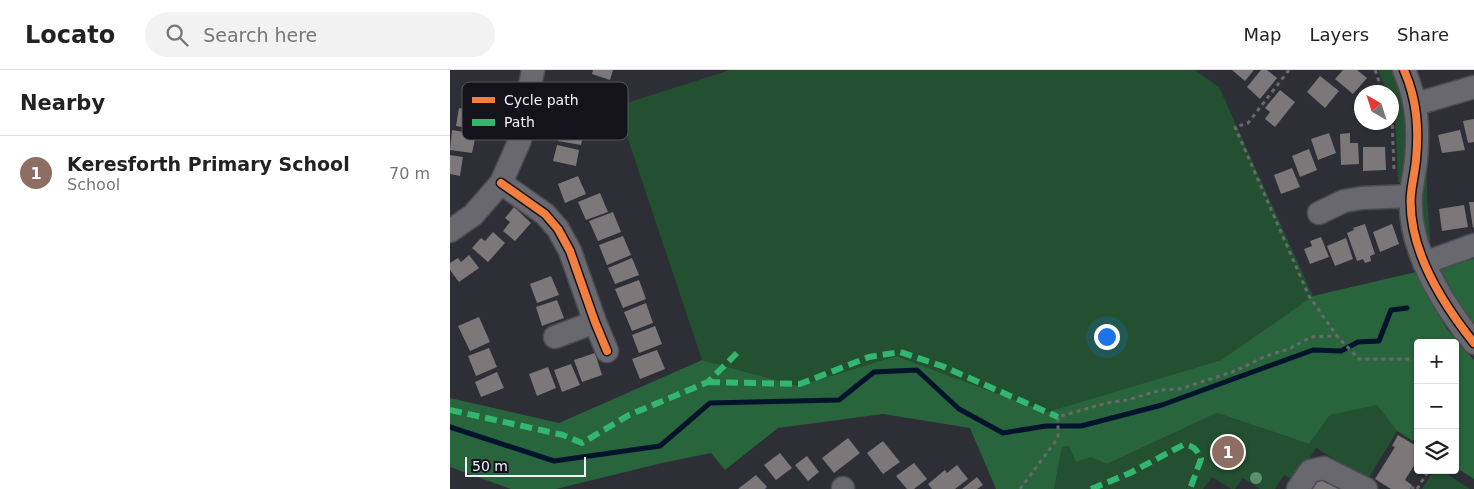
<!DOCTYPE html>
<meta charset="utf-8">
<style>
:root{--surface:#fff;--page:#f2f2f2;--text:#222;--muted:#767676;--line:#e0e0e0;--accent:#ea580c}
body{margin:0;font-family:"DejaVu Sans",sans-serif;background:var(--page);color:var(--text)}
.controls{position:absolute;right:15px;bottom:15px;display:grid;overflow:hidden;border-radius:5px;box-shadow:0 1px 4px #0004}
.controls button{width:45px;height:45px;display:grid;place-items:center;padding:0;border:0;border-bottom:1px solid var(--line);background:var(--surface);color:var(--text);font:25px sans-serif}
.compass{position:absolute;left:904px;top:15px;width:45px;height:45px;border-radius:50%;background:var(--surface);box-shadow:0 1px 4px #0004;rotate:321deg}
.scale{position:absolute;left:15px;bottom:12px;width:121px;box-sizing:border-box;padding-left:5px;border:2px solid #f2f2fd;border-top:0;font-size:14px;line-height:18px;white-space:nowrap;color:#f2f2fd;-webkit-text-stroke:4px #14131b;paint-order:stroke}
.you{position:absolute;left:656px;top:266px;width:18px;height:18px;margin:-12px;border:4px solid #fff;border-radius:50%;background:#1a73e8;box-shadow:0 0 0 8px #1a73e833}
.badge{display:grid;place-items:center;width:32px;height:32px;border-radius:50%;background:var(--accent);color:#fff;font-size:16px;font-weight:700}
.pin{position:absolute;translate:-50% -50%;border:2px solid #fff;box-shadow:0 1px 5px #0006}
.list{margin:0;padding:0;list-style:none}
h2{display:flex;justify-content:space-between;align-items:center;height:65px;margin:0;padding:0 20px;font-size:21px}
h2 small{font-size:16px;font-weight:400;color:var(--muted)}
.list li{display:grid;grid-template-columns:32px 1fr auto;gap:15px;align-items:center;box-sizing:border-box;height:75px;padding:0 20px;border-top:1px solid var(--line)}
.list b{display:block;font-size:19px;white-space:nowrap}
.list p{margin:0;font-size:16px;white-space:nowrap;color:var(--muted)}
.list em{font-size:16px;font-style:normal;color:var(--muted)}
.icon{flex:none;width:28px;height:28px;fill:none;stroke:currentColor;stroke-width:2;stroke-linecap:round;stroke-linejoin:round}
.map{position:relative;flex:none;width:1024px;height:419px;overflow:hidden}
header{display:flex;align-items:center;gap:30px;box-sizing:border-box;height:70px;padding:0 25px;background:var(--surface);border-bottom:1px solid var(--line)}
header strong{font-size:24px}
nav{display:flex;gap:28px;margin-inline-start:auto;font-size:18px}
.search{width:350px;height:45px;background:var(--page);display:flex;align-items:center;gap:12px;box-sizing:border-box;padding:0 18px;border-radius:28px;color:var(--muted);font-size:19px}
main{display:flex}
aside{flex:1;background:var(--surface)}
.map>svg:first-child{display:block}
.green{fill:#235031}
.forest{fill:#28643c}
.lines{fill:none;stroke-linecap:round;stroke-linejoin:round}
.stream{stroke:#04132c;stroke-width:5}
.building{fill:#7c7879}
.minor-casing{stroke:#4b4b52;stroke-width:25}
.path{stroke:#68686d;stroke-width:3;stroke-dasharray:4 4;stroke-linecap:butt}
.minor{stroke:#68686e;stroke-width:22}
.quiet{stroke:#33b770;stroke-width:6;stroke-dasharray:12 6;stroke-linecap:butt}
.cycleway-casing{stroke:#14131b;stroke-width:11}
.cycleway{stroke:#f27e40;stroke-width:8}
.tree{fill:#5b8e6b}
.key{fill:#14131b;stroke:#57565f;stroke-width:1}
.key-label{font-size:14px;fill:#f2f2fd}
</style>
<header>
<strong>Locato</strong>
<div class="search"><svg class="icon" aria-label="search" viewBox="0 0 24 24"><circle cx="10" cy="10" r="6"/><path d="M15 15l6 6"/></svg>Search here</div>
<nav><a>Map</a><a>Layers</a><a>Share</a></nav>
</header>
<main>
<aside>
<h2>Nearby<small></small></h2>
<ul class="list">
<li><span class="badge" style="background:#8d6e63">1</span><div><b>Keresforth Primary School</b><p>School</p></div><em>70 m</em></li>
</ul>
</aside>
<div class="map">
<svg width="1024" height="419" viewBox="0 0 1024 419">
<rect width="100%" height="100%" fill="#2e2e36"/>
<path class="green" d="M 280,0 L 745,0 L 769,17 L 863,226 L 771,290 L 597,342 L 446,286 L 348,316 L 252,290 L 167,36 Z
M 928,0 L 943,0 L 956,31 L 961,71 L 954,111 L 948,113 L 945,44 L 942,36 L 942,22 L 937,22 Z
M 977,101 L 977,126 L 981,180 L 978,180 L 971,143 L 973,102 Z
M 927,334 L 947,361 L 918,409 L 866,378 L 845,411 L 834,405 L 825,419 L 810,419 L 793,408 L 785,419 L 781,419 L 762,407 L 753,419 L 604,419 L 612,377 L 619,376 L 657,394 L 767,343 L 859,374 L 880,345 Z
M 984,400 L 991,400 L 1020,419 L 972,419 Z"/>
<path class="forest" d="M 1024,189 L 1024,255 L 1012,241 L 989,196 Z
M 966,202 L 996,258 L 1024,290 L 1024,409 L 1005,397 L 1005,273 L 968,273 L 968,374 L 947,361 L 927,335 L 880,345 L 859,374 L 767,343 L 657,394 L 641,387 L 626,392 L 619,376 L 612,377 L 604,419 L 546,419 L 520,358 L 433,344 L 328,358 L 275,400 L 261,383 L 212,393 L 106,419 L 61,419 L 0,397 L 0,328 L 109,353 L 252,290 L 348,316 L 446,286 L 597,342 L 771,290 L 863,226 Z"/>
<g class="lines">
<path class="stream" d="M 0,357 L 104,391 L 210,376 L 260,333 L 389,330 L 424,302 L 467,300 L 509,339 L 553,363 L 596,356 L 631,356 L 712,335 L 863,280 L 891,281 L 908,272 L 929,271 L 941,240 L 957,238"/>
</g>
<path class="building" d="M 143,0 L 163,0 L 160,10 L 142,4 Z
M 782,0 L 804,0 L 795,11 Z
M 811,0 L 817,0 L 827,8 L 810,29 L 797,17 Z
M 893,0 L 907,0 L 917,8 L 903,24 L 885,9 Z
M 870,6 L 889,21 L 875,38 L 857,22 Z
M 830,20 L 845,32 L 825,57 L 815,49 L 820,42 L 815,38 Z
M 9,38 L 33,42 L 30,60 L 6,56 Z
M 1024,49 L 1024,72 L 1018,73 L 1013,51 Z
M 112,51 L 135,56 L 131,75 L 108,71 Z
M 2,60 L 26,64 L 22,83 L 0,80 Z
M 1010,60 L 1015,80 L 992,83 L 988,65 Z
M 879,63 L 886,83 L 868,90 L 861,69 Z
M 900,63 L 900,73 L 908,73 L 909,94 L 891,95 L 890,64 Z
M 107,75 L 129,80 L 126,96 L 103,91 Z
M 913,77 L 935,77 L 936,100 L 913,101 Z
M 859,79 L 867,100 L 850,107 L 842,86 Z
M 0,85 L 13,87 L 10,106 L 0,104 Z
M 842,98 L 850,117 L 831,124 L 824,105 Z
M 128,106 L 136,124 L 115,133 L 108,114 Z
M 150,123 L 158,142 L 136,150 L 128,132 Z
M 1019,132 L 1024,132 L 1024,157 L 1023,158 Z
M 1014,135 L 1018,157 L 992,161 L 989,139 Z
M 64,137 L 81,153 L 65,171 L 53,161 L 60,152 L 55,148 Z
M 163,142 L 171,162 L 148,171 L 139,151 Z
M 915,154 L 925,184 L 920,186 L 921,191 L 915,193 L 913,189 L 907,191 L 897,163 L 904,160 L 903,158 Z
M 942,154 L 949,174 L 930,182 L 923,162 Z
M 43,162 L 55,173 L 38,192 L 22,178 L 31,168 L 35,171 Z
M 173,166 L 181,185 L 157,195 L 149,175 Z
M 871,167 L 879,187 L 860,194 L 854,179 L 862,176 L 860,171 Z
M 896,168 L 903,189 L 885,196 L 877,176 Z
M 19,185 L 29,198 L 9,212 L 0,200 L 0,193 L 8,188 L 11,192 Z
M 182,188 L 189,205 L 165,214 L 158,198 Z
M 101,206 L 109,225 L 87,233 L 80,214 Z
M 189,210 L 196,229 L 173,238 L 165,219 Z
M 107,230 L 114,248 L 92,256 L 86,237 Z
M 196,233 L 203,253 L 182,261 L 174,242 Z
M 29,247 L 40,272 L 20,281 L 8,256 Z
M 205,256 L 212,274 L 189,283 L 182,265 Z
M 39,278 L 47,297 L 26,306 L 18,286 Z
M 207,280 L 215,299 L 190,309 L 182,289 Z
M 145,283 L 152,305 L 132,312 L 124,290 Z
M 121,294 L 130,315 L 112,322 L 104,300 Z
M 98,297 L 106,318 L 87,326 L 79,304 Z
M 47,302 L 54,318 L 31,327 L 25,312 Z
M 948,365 L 968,377 L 968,396 L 965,394 L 955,410 L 962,415 L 960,419 L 941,419 L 925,409 L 945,377 L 942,376 Z
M 398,368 L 410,383 L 384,403 L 372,388 Z
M 433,371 L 450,392 L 433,404 L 417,383 Z
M 330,383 L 342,398 L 326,410 L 314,395 Z
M 357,386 L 369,402 L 358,411 L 345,395 Z
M 464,393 L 477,409 L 464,419 L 457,419 L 446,406 Z
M 507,395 L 518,409 L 505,419 L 482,419 L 478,414 L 495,400 L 497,403 Z
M 306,405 L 317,417 L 315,419 L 288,419 Z
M 870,405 L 893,419 L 862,419 Z
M 527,407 L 533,415 L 527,419 L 512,419 Z"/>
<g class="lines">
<defs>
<path id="minor" d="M 954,0 C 967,30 969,58 966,90 C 965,101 962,113 961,124 C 957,177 992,233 1024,273
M 966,34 L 1024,17
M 51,113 L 95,144 L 108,159 L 120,181 L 145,252 L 157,281
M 869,143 L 894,131 L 912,128 L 961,126
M 0,161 L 23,145 L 51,113 L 70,70 L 83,0
M 974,193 L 1024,175
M 105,267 L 145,252
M 393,418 L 393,419
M 848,419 L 860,401 L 874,398 L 916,419"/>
</defs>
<use href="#minor" class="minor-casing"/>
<path class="path" d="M 839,0 L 798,53 L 785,57 L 859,226 L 887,266
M 925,0 L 933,22
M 942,47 L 944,101
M 961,417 L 963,418 L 962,419
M 570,419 L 608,368 L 608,347 L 656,333 L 677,330 L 711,320 L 730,319 L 785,301 L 816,286 L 839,279 L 861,267 L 887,266 L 909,289 L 968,289
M 967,419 L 979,400"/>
<use href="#minor" class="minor"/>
<path class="quiet" d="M 258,312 L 350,314 L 419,287 L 450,282 L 492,296 L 608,347
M 0,340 L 113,365 L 132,373 L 179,345 L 258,312 L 287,283
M 641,419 L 680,403 L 733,375 C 744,375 747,380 751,389 L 740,419"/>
<defs>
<path id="cycleway" d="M 954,0 C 967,30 969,58 966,90 C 965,101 962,113 961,124 C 957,177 992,233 1024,273
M 51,113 L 95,144 L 108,159 L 120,181 L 145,252 L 157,281"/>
</defs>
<use href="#cycleway" class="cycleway-casing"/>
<use href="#cycleway" class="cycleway"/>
</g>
<circle class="tree" cx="806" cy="408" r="6"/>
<rect x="12" y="12" width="166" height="58" rx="8" class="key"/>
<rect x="22" y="27" width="23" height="6" fill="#f27e40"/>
<rect x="22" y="49" width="23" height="7" fill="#33b770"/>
<g class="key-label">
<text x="54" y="35">Cycle path</text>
<text x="54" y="57">Path</text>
</g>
</svg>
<div class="controls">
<button>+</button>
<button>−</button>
<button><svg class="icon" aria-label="layers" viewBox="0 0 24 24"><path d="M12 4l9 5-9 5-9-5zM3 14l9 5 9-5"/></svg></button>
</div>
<svg class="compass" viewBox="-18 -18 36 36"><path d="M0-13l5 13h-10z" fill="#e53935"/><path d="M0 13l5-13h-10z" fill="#767676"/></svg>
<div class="scale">50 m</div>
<div class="you"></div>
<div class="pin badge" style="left:778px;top:382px;background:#8d6e63">1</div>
</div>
</main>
